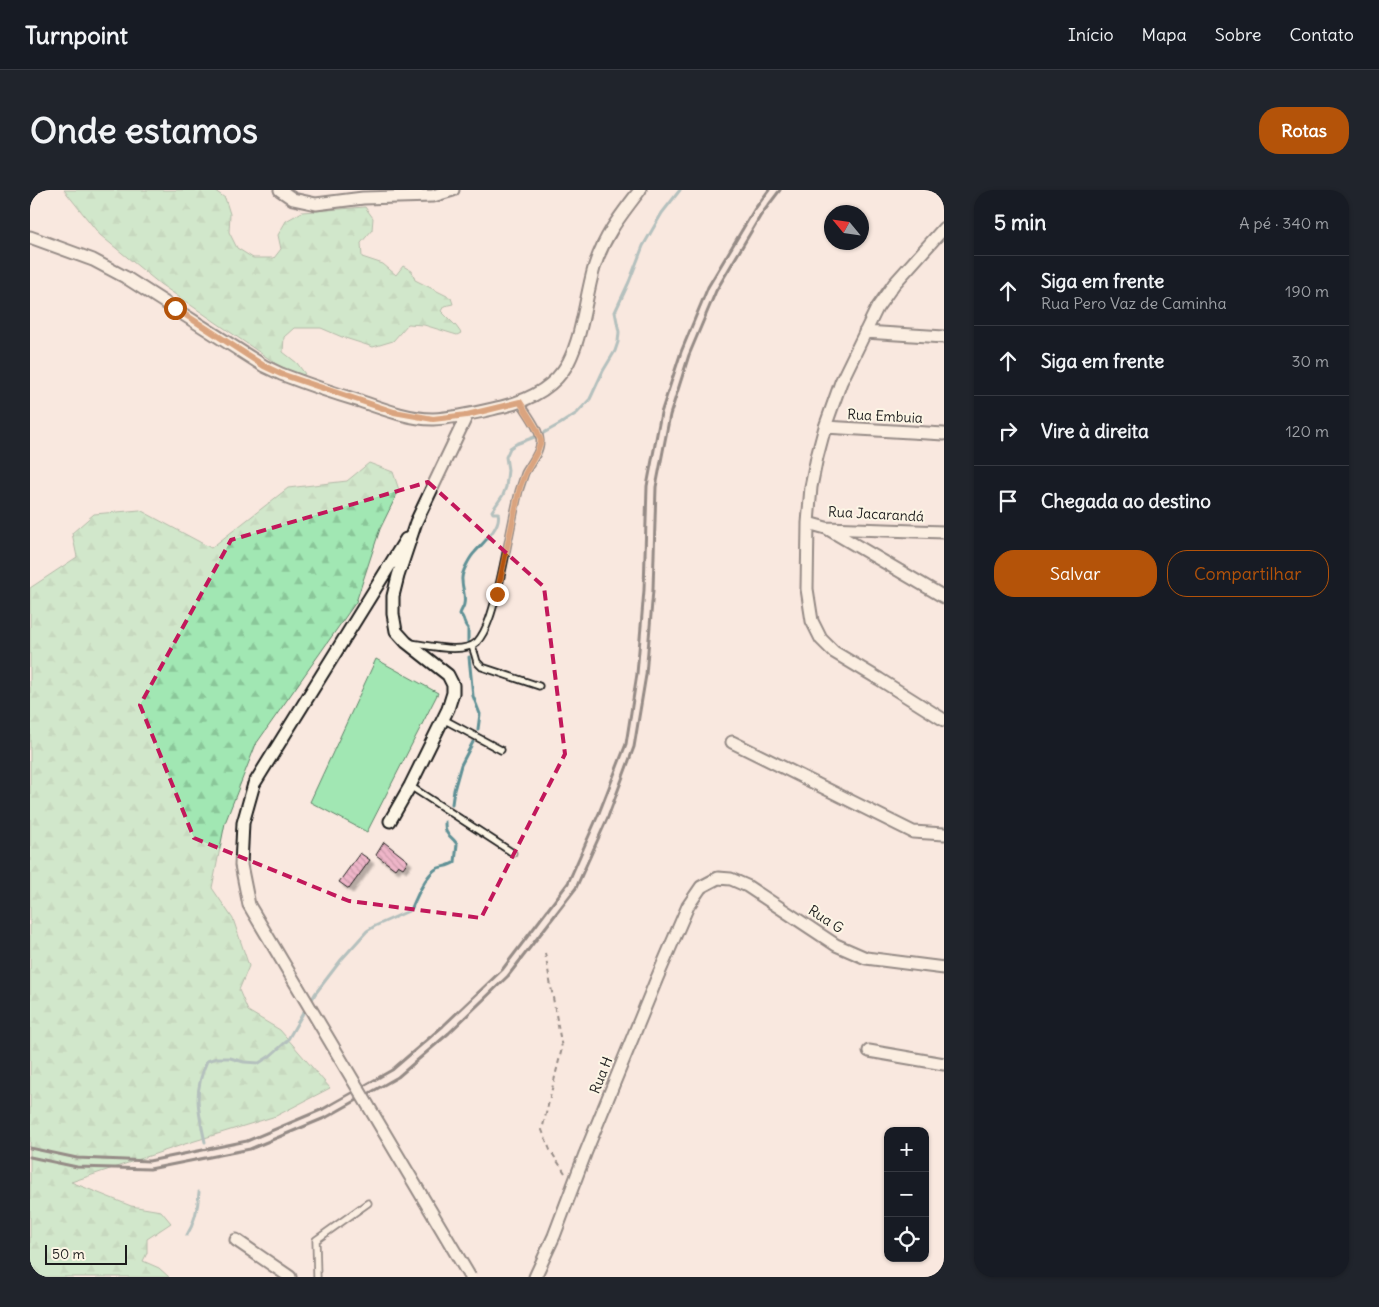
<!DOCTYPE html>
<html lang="pt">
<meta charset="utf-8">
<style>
:root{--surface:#171b24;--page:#20242c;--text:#f1f3f6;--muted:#9ea1a6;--line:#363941;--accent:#b45309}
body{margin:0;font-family:Delius,sans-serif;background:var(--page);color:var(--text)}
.controls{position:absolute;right:15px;bottom:15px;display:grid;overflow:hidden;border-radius:10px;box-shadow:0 1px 4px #0004}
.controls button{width:45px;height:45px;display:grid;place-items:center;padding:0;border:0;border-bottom:1px solid var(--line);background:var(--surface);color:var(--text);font:25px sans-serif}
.compass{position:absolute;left:794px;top:15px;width:45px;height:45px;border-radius:50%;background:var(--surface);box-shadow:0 1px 4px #0004;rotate:299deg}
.scale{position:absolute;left:15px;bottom:12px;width:82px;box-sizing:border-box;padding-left:5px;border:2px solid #1c1c1c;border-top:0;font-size:14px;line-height:18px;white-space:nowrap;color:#1c1c1c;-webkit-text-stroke:4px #fcf5e5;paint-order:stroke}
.stop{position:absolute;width:15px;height:15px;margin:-11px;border:4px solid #b45309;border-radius:50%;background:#fff}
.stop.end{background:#b45309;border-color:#fff;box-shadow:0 1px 5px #0008}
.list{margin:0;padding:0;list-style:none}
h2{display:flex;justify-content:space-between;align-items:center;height:65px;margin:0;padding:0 20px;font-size:21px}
h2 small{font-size:16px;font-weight:400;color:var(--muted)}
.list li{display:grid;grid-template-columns:32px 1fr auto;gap:15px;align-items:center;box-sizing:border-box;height:70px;padding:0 20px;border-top:1px solid var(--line)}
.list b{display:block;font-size:19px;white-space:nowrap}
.list p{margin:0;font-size:16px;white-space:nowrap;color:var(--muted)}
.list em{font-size:16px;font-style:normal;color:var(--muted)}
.actions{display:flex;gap:10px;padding:15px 20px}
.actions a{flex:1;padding:11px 0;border:1px solid var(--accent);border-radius:20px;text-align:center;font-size:18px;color:var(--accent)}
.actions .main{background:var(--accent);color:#fff}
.icon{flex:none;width:28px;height:28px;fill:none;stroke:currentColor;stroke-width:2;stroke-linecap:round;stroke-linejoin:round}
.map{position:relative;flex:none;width:914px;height:1087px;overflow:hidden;border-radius:20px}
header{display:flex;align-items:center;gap:30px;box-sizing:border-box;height:70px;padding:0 25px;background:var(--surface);border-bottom:1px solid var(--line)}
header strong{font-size:24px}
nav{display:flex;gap:28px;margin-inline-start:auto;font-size:18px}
.intro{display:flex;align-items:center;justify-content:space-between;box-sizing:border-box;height:120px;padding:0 30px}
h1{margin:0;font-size:35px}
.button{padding:12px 22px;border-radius:20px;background:var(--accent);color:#fff;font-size:18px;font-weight:700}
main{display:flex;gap:30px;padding:0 30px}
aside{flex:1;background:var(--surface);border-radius:20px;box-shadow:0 1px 4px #0004}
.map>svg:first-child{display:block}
.forest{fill:url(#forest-firs);stroke:#5e8268}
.pitch{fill:#a1e7b3;stroke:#5e8268}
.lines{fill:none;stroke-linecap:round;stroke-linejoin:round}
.stream{stroke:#609196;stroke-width:3}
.building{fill:url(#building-back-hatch);stroke:#1c1c1c;filter:url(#shadow)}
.lane-casing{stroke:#1c1c1c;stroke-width:9}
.street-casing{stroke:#1c1c1c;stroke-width:15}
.path{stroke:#1c1c1c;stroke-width:2;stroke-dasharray:5 4;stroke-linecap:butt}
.lane{stroke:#fcf5e5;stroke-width:5.5}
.street{stroke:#fcf5e5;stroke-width:11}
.rail{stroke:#1c1c1c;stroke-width:3}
.street-bridge-casing{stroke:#1c1c1c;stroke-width:15;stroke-linecap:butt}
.street-bridge{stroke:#fcf5e5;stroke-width:11}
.route{stroke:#b45309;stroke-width:6}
.marked{fill:none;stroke:#c2185b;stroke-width:4;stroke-dasharray:10 6;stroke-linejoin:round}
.labels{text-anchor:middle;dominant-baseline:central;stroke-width:4;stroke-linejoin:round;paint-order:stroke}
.street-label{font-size:14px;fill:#1c1c1c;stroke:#fcf5e5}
</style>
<header>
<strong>Turnpoint</strong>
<nav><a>Início</a><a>Mapa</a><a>Sobre</a><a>Contato</a></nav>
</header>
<div class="intro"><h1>Onde estamos</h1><a class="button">Rotas</a></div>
<main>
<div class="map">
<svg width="914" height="1087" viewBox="0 0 914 1087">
<defs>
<pattern id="forest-firs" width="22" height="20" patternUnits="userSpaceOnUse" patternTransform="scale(1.25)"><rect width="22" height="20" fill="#a1e7b3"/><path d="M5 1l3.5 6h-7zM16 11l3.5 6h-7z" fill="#8ac699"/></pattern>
<pattern id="building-back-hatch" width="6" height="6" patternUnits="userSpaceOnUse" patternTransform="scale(1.25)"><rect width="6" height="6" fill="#eeb5c8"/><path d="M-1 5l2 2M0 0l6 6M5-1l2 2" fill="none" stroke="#cc9bab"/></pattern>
<filter id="shadow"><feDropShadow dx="4" dy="4" stdDeviation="1" flood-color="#0004"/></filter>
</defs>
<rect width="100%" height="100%" fill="#f9e8df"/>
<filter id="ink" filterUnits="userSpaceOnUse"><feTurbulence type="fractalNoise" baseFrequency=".02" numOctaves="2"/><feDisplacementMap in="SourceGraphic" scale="10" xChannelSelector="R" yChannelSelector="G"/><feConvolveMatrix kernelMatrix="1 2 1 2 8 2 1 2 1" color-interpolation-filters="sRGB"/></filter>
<g filter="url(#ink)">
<path class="forest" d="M 34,0 L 184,0 L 195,8 L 200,24 L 199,42 L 207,58 L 223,68 L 244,68 L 251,59 L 248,45 L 256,31 L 272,22 L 335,17 L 343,28 L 342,40 L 331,53 L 332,67 L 353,74 L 366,85 L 373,76 L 382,81 L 385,90 L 421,108 L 423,114 L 414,116 L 411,121 L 426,136 L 431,143 L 427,145 L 394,135 L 378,134 L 363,151 L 343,157 L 312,147 L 291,138 L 264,138 L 254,147 L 253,162 L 267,173 L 275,184 L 269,186 L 248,175 L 130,94 L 70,45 Z
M 339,273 L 363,282 L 369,300 L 350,339 L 326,412 L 226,554 L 195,633 L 182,698 L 203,729 L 219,776 L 209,800 L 218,821 L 250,840 L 300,898 L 246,926 L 155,954 L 41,992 L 101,1016 L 131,1021 L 141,1033 L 117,1049 L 117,1063 L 113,1071 L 129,1078 L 139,1087 L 0,1087 L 0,398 L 47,367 L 42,343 L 64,324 L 110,320 L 181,358 L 258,298 L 317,291 Z"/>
<path class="pitch" d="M 346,469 L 408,503 L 337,642 L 280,612 Z"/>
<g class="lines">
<path class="stream" d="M 438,454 L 438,438 C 433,434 435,428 430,424 C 431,420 434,417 434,414 C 436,405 432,398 432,390 C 431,383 440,367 445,362 C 453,353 472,336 468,323 L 463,323 L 462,321 L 473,305 L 476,297 L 478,280 L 476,267 L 480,258 L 486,254 L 510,245 L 530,234 L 547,223 L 560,209 L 573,181 L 585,161 L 588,152 L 589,142 L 585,122 L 599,92 L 613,56 L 632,23 L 650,0
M 439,467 L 443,506 L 450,524 L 448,539
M 422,614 L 424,600 L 431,575 L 443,552
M 280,813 L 285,804 L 311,770 L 337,741 L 345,736 L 381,720 C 386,708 395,686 406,679 C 412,676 418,677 425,672 L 427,654 C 419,643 415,647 415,632
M 175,952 C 168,920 163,902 177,871 L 187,868 L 200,868 L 214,872 L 229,873 L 240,866 L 257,851 L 276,818
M 157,1045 C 165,1032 168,1017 169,1002"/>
</g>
<path class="building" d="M 354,652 L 378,671 L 373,678 L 368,675 L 365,679 L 346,665 Z
M 330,663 L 340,670 L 319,699 L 309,692 Z"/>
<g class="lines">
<defs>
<path id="lane" d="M 380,453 C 398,455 433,465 447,452 C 458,440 464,414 468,399 C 476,367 481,334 489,301 C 491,295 493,289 495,283 C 500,274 510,263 510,252 C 511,240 496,222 490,212
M 442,456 L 445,465 L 447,472 L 452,477 L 509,496
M 413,529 L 471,560
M 380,596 L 483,663
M 287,1087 L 286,1050 L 338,1013"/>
<path id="street" d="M 250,0 L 263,9 L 286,14 L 333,8 L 403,6 L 423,0
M 914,38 L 864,94 L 847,118 L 811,192 L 795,237 L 787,267 L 781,297 L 778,333 L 777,399 L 782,431 L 791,449 L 804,462 L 849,489 L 914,530
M 0,47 L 63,70 L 95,87 L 234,176 L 251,184 C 277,194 303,203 330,211 C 353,219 379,229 403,229 C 426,228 449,222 471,217 C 497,211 524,198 538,173 C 553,144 555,109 564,78 C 574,46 590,26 610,0
M 835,142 L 914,147
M 795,237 L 914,244
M 778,333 L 796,338 L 914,342
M 798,339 L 914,407
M 702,552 L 883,642 L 914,644
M 224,594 L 376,349
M 360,631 L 380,596 L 418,519 L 423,503 L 423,495 L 418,485 L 376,452 L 366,441 L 363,424 L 363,406 L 368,386 L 386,332 L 437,225
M 839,861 L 914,874
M 206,1050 L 260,1087
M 505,1087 L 524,1046 L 555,964 L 627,788 L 658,716 L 671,697 L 688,688 L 701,689 L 717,696 L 806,755 L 836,768 L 914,778"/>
</defs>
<use href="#lane" class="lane-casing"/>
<use href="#street" class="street-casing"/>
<path class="path" d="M 515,763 L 532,858 L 512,940 L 520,960 L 535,983"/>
<use href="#lane" class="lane"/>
<use href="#street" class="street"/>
<path class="rail" d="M 0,958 L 47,968 L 119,971 L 217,951 L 293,919 L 362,880 L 413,836 L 472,780 L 538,693 L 569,623 L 596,554 L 607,484 L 614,400 L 617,296 L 631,223 L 651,162 L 678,97 L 724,20 L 739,0
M 0,967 L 47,977 L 120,979 L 220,959 L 297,927 L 368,887 L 419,843 L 478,786 L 546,698 L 578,627 L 604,557 L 616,485 L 623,400 L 626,297 L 640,225 L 659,165 L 686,101 L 731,25 L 750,0"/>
<defs>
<path id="street-bridge" d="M 224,594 L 213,633 L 211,675 L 219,715 L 440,1087"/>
</defs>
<use href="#street-bridge" class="street-bridge-casing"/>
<use href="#street-bridge" class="street-bridge"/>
</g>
</g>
<g class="lines" filter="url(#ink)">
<path class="route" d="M 145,118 L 234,176 L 251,184 L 364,222 L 403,229 L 437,225 L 490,212 L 506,238 L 511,251 L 507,262 L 495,284 L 490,297 L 467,404"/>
</g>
<path d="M0 0H914V1087H0ZM 398,292 L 514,397 L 535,564 L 451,728 L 319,711 L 164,648 L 110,515 L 201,350 Z" fill="#f9e8df" fill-opacity=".55" fill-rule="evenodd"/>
<path class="marked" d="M 398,292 L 514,397 L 535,564 L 451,728 L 319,711 L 164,648 L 110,515 L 201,350 Z"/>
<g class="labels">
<g class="street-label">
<text transform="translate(855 226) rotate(3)">Rua Embuia</text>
<text transform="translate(846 324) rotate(3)">Rua Jacarandá</text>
<text transform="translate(796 729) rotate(33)">Rua G</text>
<text transform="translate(571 885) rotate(-68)">Rua H</text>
</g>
</g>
</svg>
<div class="controls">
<button>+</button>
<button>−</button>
<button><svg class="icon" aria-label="locate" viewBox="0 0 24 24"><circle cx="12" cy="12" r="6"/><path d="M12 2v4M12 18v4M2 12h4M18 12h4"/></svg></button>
</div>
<svg class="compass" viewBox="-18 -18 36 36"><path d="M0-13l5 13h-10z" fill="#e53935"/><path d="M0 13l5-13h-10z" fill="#9ea1a6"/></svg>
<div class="scale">50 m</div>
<div class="stop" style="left:145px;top:118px"></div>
<div class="stop end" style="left:467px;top:404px"></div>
</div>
<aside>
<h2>5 min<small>A pé · 340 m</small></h2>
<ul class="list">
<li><svg class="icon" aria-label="ahead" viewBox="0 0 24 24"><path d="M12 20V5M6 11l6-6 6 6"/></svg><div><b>Siga em frente</b><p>Rua Pero Vaz de Caminha</p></div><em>190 m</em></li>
<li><svg class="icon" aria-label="ahead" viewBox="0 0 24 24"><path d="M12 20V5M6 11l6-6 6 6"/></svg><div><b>Siga em frente</b></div><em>30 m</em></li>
<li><svg class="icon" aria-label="right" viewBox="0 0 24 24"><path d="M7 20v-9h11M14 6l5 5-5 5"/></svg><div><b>Vire à direita</b></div><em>120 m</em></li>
<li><svg class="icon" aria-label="arrive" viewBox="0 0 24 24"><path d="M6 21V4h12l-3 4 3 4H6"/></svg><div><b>Chegada ao destino</b></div></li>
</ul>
<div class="actions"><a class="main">Salvar</a><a>Compartilhar</a></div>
</aside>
</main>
